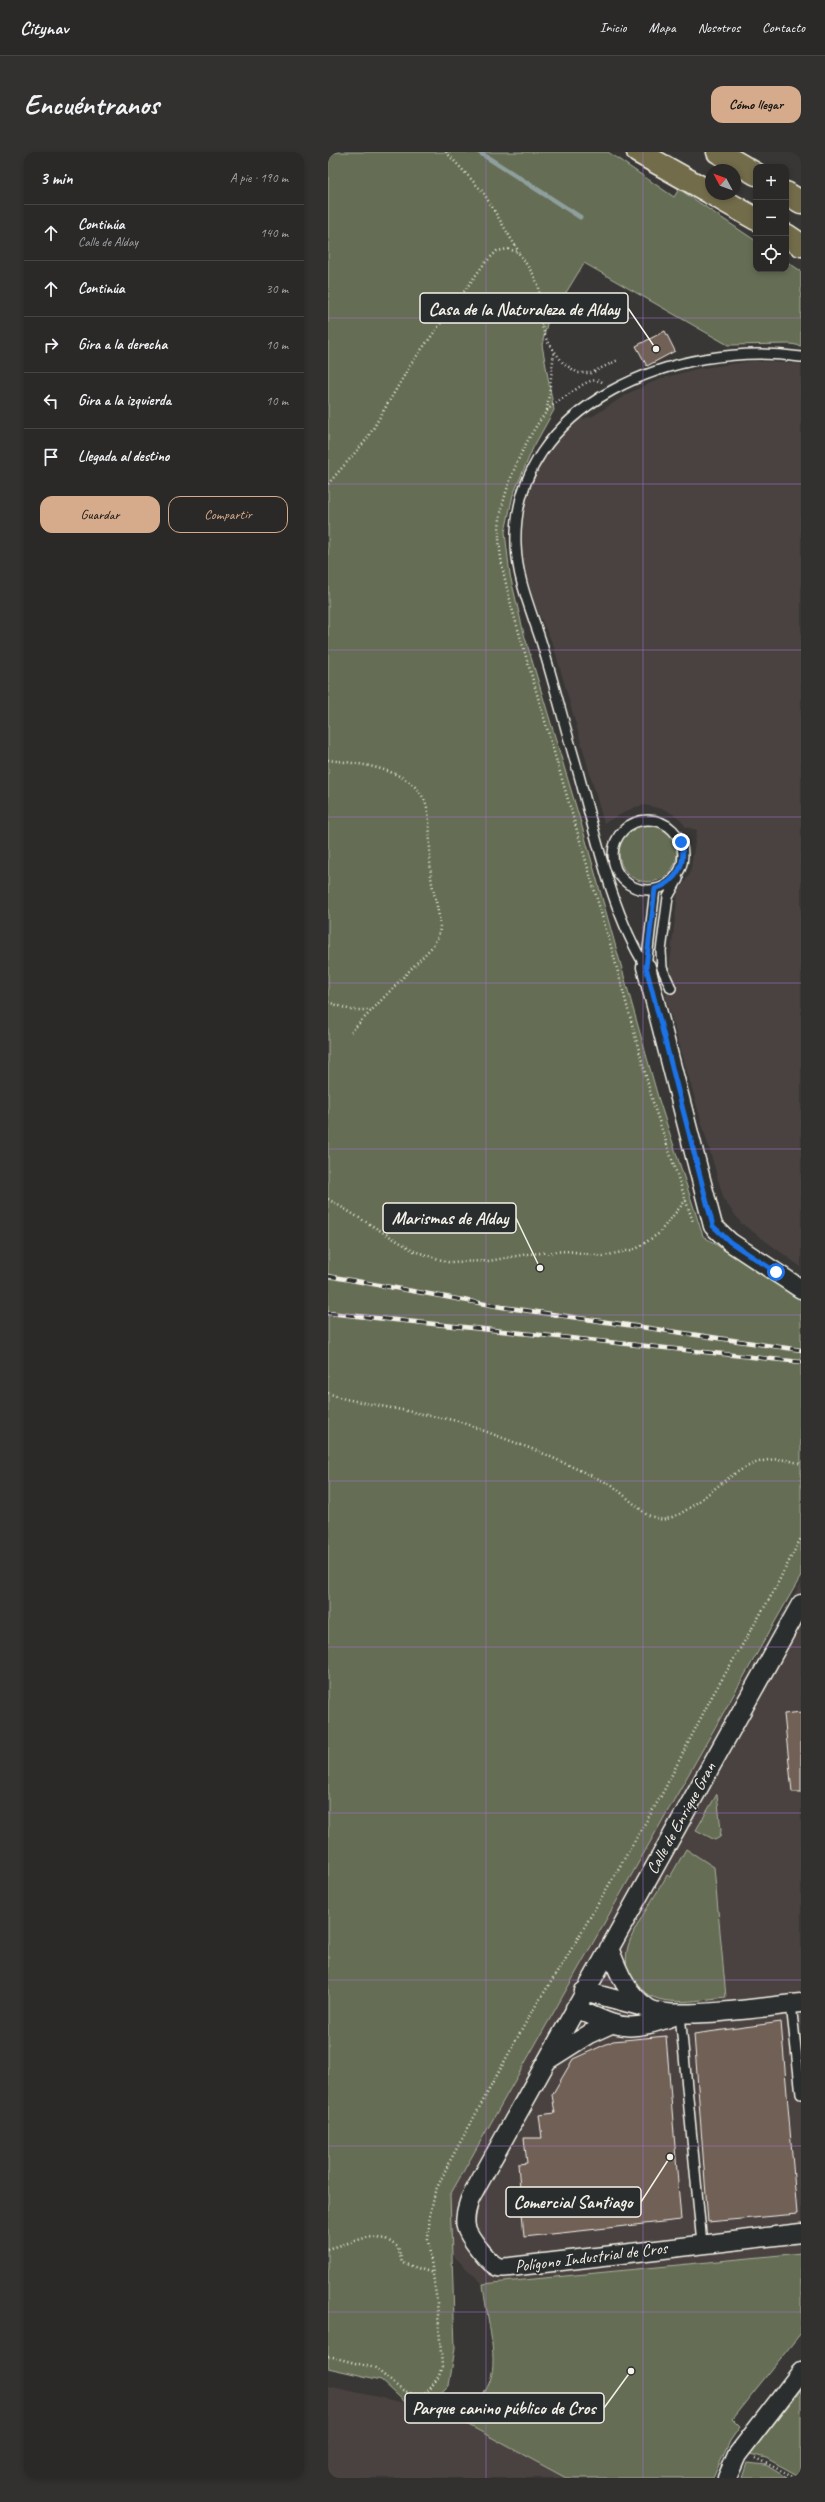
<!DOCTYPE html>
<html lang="es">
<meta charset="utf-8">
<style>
:root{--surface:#2a2928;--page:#323130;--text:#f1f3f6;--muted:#a5a6a8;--line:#464545;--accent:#d6ab8b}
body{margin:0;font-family:Caveat,sans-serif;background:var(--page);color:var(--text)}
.controls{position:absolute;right:12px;top:12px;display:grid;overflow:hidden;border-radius:8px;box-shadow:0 2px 6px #0003}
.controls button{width:36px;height:36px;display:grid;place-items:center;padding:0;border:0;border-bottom:1px solid var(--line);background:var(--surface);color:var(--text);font:20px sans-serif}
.compass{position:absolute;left:377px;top:12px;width:36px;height:36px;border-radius:50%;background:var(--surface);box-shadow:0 2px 6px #0003;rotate:311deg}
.stop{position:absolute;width:12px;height:12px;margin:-9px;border:3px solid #1a73e8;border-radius:50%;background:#fff}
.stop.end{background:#1a73e8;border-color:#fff;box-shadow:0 1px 4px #0008}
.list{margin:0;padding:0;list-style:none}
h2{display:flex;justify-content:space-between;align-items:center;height:52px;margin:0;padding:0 16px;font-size:17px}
h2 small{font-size:13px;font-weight:400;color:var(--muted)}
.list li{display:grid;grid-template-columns:26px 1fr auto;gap:12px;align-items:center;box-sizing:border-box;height:56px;padding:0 16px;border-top:1px solid var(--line)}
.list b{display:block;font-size:15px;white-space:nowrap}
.list p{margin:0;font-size:13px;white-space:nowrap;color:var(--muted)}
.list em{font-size:13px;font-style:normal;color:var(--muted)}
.actions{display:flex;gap:8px;padding:12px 16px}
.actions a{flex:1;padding:9px 0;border:1px solid var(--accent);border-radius:12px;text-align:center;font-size:14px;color:var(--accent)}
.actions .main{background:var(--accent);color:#111}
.icon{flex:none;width:22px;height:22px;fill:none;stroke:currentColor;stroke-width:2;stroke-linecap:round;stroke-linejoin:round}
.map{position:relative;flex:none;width:473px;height:2326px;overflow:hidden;border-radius:12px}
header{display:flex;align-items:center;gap:24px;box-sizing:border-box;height:56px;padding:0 20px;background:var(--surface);border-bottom:1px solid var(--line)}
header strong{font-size:19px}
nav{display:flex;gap:22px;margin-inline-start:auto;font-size:14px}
.intro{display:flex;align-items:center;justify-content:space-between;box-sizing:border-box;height:96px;padding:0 24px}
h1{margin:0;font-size:28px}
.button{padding:10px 18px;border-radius:12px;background:var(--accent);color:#111;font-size:14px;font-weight:700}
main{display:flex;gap:24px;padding:0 24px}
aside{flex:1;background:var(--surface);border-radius:12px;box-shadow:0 2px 6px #0003}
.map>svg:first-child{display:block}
.built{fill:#494340}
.green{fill:#656e54;stroke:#acb09e}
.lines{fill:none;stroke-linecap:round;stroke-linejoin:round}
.stream{stroke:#8f9f9e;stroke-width:5}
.building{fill:#706057;stroke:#f4f1e8}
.service-casing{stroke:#f4f1e8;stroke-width:12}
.minor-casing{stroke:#f4f1e8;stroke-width:21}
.motorway-casing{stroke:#f4f1e8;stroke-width:25}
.path{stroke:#f4f1e8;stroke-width:2.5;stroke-dasharray:1 3;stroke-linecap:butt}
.service{stroke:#2a2d2e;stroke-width:9}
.minor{stroke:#2a2d2e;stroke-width:18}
.motorway{stroke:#736c4b;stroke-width:22}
.rail-casing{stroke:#f4f1e8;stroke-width:4.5}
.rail{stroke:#2a2d2e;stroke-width:3;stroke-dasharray:9;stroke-linecap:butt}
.route{stroke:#1a73e8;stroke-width:5}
.grid{fill:none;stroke:#a571cd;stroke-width:1;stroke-opacity:0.55}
.labels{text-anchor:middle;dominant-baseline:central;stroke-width:3.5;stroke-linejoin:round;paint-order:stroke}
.street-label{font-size:17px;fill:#f4f1e8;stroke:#2a2d2e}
.leader{fill:none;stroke:#f4f1e8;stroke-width:1.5}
.callout-dot{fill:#f4f1e8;stroke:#2a2d2e;stroke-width:1.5}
.callout{fill:#2a2d2e;stroke:#f4f1e8;stroke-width:1.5}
.callout-label{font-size:18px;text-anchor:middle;font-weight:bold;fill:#f4f1e8}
</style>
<header>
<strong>Citynav</strong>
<nav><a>Inicio</a><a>Mapa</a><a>Nosotros</a><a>Contacto</a></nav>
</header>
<div class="intro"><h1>Encuéntranos</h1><a class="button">Cómo llegar</a></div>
<main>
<aside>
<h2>3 min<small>A pie · 190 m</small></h2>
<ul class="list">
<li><svg class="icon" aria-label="ahead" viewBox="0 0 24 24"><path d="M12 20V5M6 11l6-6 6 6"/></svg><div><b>Continúa</b><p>Calle de Alday</p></div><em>140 m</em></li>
<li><svg class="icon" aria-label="ahead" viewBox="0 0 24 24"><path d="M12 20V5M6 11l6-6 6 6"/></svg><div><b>Continúa</b></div><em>30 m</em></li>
<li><svg class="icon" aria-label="right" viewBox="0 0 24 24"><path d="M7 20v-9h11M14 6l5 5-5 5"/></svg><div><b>Gira a la derecha</b></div><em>10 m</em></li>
<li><svg class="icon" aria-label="left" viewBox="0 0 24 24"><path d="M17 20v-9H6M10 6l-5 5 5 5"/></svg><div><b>Gira a la izquierda</b></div><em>10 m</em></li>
<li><svg class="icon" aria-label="arrive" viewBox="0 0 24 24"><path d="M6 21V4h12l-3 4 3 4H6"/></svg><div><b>Llegada al destino</b></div></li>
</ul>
<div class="actions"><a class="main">Guardar</a><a>Compartir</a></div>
</aside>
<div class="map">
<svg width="473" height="2326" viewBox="0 0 473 2326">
<rect width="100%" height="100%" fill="#383736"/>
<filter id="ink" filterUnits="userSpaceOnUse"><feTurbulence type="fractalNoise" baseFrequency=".025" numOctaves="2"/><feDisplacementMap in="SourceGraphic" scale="8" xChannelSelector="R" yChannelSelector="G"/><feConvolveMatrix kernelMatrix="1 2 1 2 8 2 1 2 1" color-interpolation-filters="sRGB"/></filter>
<g filter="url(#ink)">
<path class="built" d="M 426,209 L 473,212 L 473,1115 L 413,1071 L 396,1048 L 338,846 L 350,740 L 362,722 L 369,678 L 358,675 L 350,665 L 338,658 L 317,653 L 307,655 L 276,671 L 226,495 L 207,453 L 196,418 L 194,398 L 195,370 L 200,341 L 213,311 L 228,289 L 246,269 L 265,264 L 301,241 L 332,227 L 368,217 Z
M 473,1431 L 473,2101 L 155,2132 L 117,2096 L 122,2043 L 360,1623 Z
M 0,2234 L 121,2261 L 238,2326 L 0,2326 Z"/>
<path class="green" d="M 0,0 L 280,0 L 346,45 L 351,37 L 428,89 L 428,117 L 458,117 L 458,109 L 473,119 L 473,194 L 463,192 L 400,193 L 256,111 L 219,172 L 214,193 L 226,258 L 205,296 L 185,343 L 177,380 L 182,423 L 196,482 L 253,671 L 330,945 L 375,1084 L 473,1148 L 473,1424 L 122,2043 L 127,2196 L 121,2234 L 102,2253 L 79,2252 L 53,2228 L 0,2216 Z
M291 701a29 29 0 1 1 58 0a29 29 0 1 1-58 0Z
M 389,1642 L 393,1678 L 392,1685 L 387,1688 L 368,1678 Z
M 358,1697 L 386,1715 L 398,1845 C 367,1848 329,1859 306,1831 C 299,1823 297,1810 299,1799 C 302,1779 329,1742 339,1723 L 342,1725 Z
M 473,2101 L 473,2181 L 404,2267 L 412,2275 L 402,2289 L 385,2326 L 238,2326 L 133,2269 C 144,2257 156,2245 162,2229 C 171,2203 157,2160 155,2132 Z
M 473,2238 L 473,2325 L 438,2306 L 422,2302 Z
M 419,2311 L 438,2313 L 459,2326 L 414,2326 Z"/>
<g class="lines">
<path class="stream" d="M 151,0 L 252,65"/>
</g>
<path class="building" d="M 337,179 L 347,199 L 319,214 L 308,194 Z
M 473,1560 L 473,1640 L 464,1640 L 456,1562 Z
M 453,1870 L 469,2062 L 380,2070 L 366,1882 Z
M 338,1884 L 353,2068 L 196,2085 L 190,2012 L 199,2011 L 196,1986 L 214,1986 L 211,1963 L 227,1961 L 224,1943 L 245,1907 L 285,1889 Z"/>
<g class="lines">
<defs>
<path id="service" d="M285 703a35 35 0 1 1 70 0a35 35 0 1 1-70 0Z
M 318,815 C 282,760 264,666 245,602 C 234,564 224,524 212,486 C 202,456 189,426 188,393 C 183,250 353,187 473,205
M 318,815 L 327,737
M 343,836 L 334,816 L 333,799 L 340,745 L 350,727
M 463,1852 L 473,1942
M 352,1862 L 374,2092"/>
<path id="minor" d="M 318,815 L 385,1074 L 402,1090 L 473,1137
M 473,1452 L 142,2047 C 139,2056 136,2065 138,2075 C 140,2084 161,2112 170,2115 C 173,2116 179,2115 182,2115 L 473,2081
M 281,1796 C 290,1819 298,1842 320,1856 C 341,1870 444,1854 473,1851
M 256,1839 L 316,1855
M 247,1856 C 294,1877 300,1881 349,1863
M 220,1908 L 261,1882 L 283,1872
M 399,2326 L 409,2303 L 473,2220"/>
<path id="motorway" d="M 310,0 L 383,41
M 390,0 L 428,22
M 458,41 L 473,50
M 384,42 L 428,67
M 458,83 L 473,93"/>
</defs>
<use href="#service" class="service-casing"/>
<use href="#minor" class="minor-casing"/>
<use href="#motorway" class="motorway-casing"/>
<path class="path" d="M 118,0 L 155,40 L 191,100
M 274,230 C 262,224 251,236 241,242 C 234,247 226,251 220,258 C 196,286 169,349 171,385 C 172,411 179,436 185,460 L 284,798 L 326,954 L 365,1070
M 219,258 L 226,201
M 0,332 L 39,287 L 83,212 L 156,112 L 169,99 L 180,97 L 190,100 L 205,122 L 211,135 L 213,172 L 219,189 L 235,211 L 250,221 L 263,221 L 290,208
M 0,608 C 35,612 93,617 100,660 C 103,681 101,703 103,724 C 104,739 115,769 111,781 C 110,786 106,791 104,795 L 23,880
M 0,850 L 23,858 L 43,858
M 0,1047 L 86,1099 L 120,1110 L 161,1109 L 200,1102 L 239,1099 L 275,1104 L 308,1097 L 330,1082 L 358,1048
M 0,1241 L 17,1247 L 130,1269 L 212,1300 L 284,1333 L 319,1363 L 335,1368 C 341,1366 349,1364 355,1360 C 393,1337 422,1293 473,1312
M 0,2097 L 40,2085 L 58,2087 L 70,2095 L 74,2111 L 105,2121
M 0,2204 L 47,2216 L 75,2239 L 94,2244 L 102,2237 L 111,2224 L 114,2214 L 109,2150 L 100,2088 L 102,2063 L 107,2040 L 122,2009 L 203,1861 L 237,1808 L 333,1644 L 383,1546 L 443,1444 L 473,1386
M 427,2306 L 469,2326"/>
<use href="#service" class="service"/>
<use href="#minor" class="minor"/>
<use href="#motorway" class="motorway"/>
<defs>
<path id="rail" d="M 0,1124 L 174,1155 L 473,1198
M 0,1161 L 473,1210"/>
</defs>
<use href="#rail" class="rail-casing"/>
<use href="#rail" class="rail"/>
</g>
</g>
<g class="lines" filter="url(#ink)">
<path class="route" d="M 353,690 C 359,711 349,730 327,737 L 318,815 L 385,1074 L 402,1090 L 448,1120"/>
</g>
<path class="grid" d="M 158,0 L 158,2326M 315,0 L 315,2326M 0,166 L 473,166M 0,332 L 473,332M 0,498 L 473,498M 0,665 L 473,665M 0,831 L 473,831M 0,997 L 473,997M 0,1163 L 473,1163M 0,1329 L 473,1329M 0,1495 L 473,1495M 0,1661 L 473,1661M 0,1828 L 473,1828M 0,1994 L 473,1994M 0,2160 L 473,2160"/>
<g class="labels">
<g class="street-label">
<text transform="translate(353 1666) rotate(-61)">Calle de Enrique Gran</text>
<text transform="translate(263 2105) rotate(-7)">Polígono Industrial de Cros</text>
</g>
</g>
<path class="leader" d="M328 197L300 156M212 1116L188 1066M342 2005L313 2050M303 2219L276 2256"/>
<g class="callout-dot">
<circle cx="328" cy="197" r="4"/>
<circle cx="212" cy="1116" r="4"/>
<circle cx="342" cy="2005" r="4"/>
<circle cx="303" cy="2219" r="4"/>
</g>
<g class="callout">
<rect x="92" y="141" width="208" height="30" rx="4"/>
<rect x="55" y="1051" width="133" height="30" rx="4"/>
<rect x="178" y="2035" width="135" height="30" rx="4"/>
<rect x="77" y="2241" width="199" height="30" rx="4"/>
</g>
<g class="callout-label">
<text x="196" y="163">Casa de la Naturaleza de Alday</text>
<text x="122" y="1072">Marismas de Alday</text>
<text x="245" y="2056">Comercial Santiago</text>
<text x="176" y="2262">Parque canino público de Cros</text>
</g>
</svg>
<div class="controls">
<button>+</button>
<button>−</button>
<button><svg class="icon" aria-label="locate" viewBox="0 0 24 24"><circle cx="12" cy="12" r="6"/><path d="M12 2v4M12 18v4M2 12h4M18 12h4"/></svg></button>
</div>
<svg class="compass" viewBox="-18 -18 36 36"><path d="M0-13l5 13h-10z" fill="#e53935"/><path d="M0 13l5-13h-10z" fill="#a5a6a8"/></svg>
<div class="stop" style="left:448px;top:1120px"></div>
<div class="stop end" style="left:353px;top:690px"></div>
</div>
</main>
